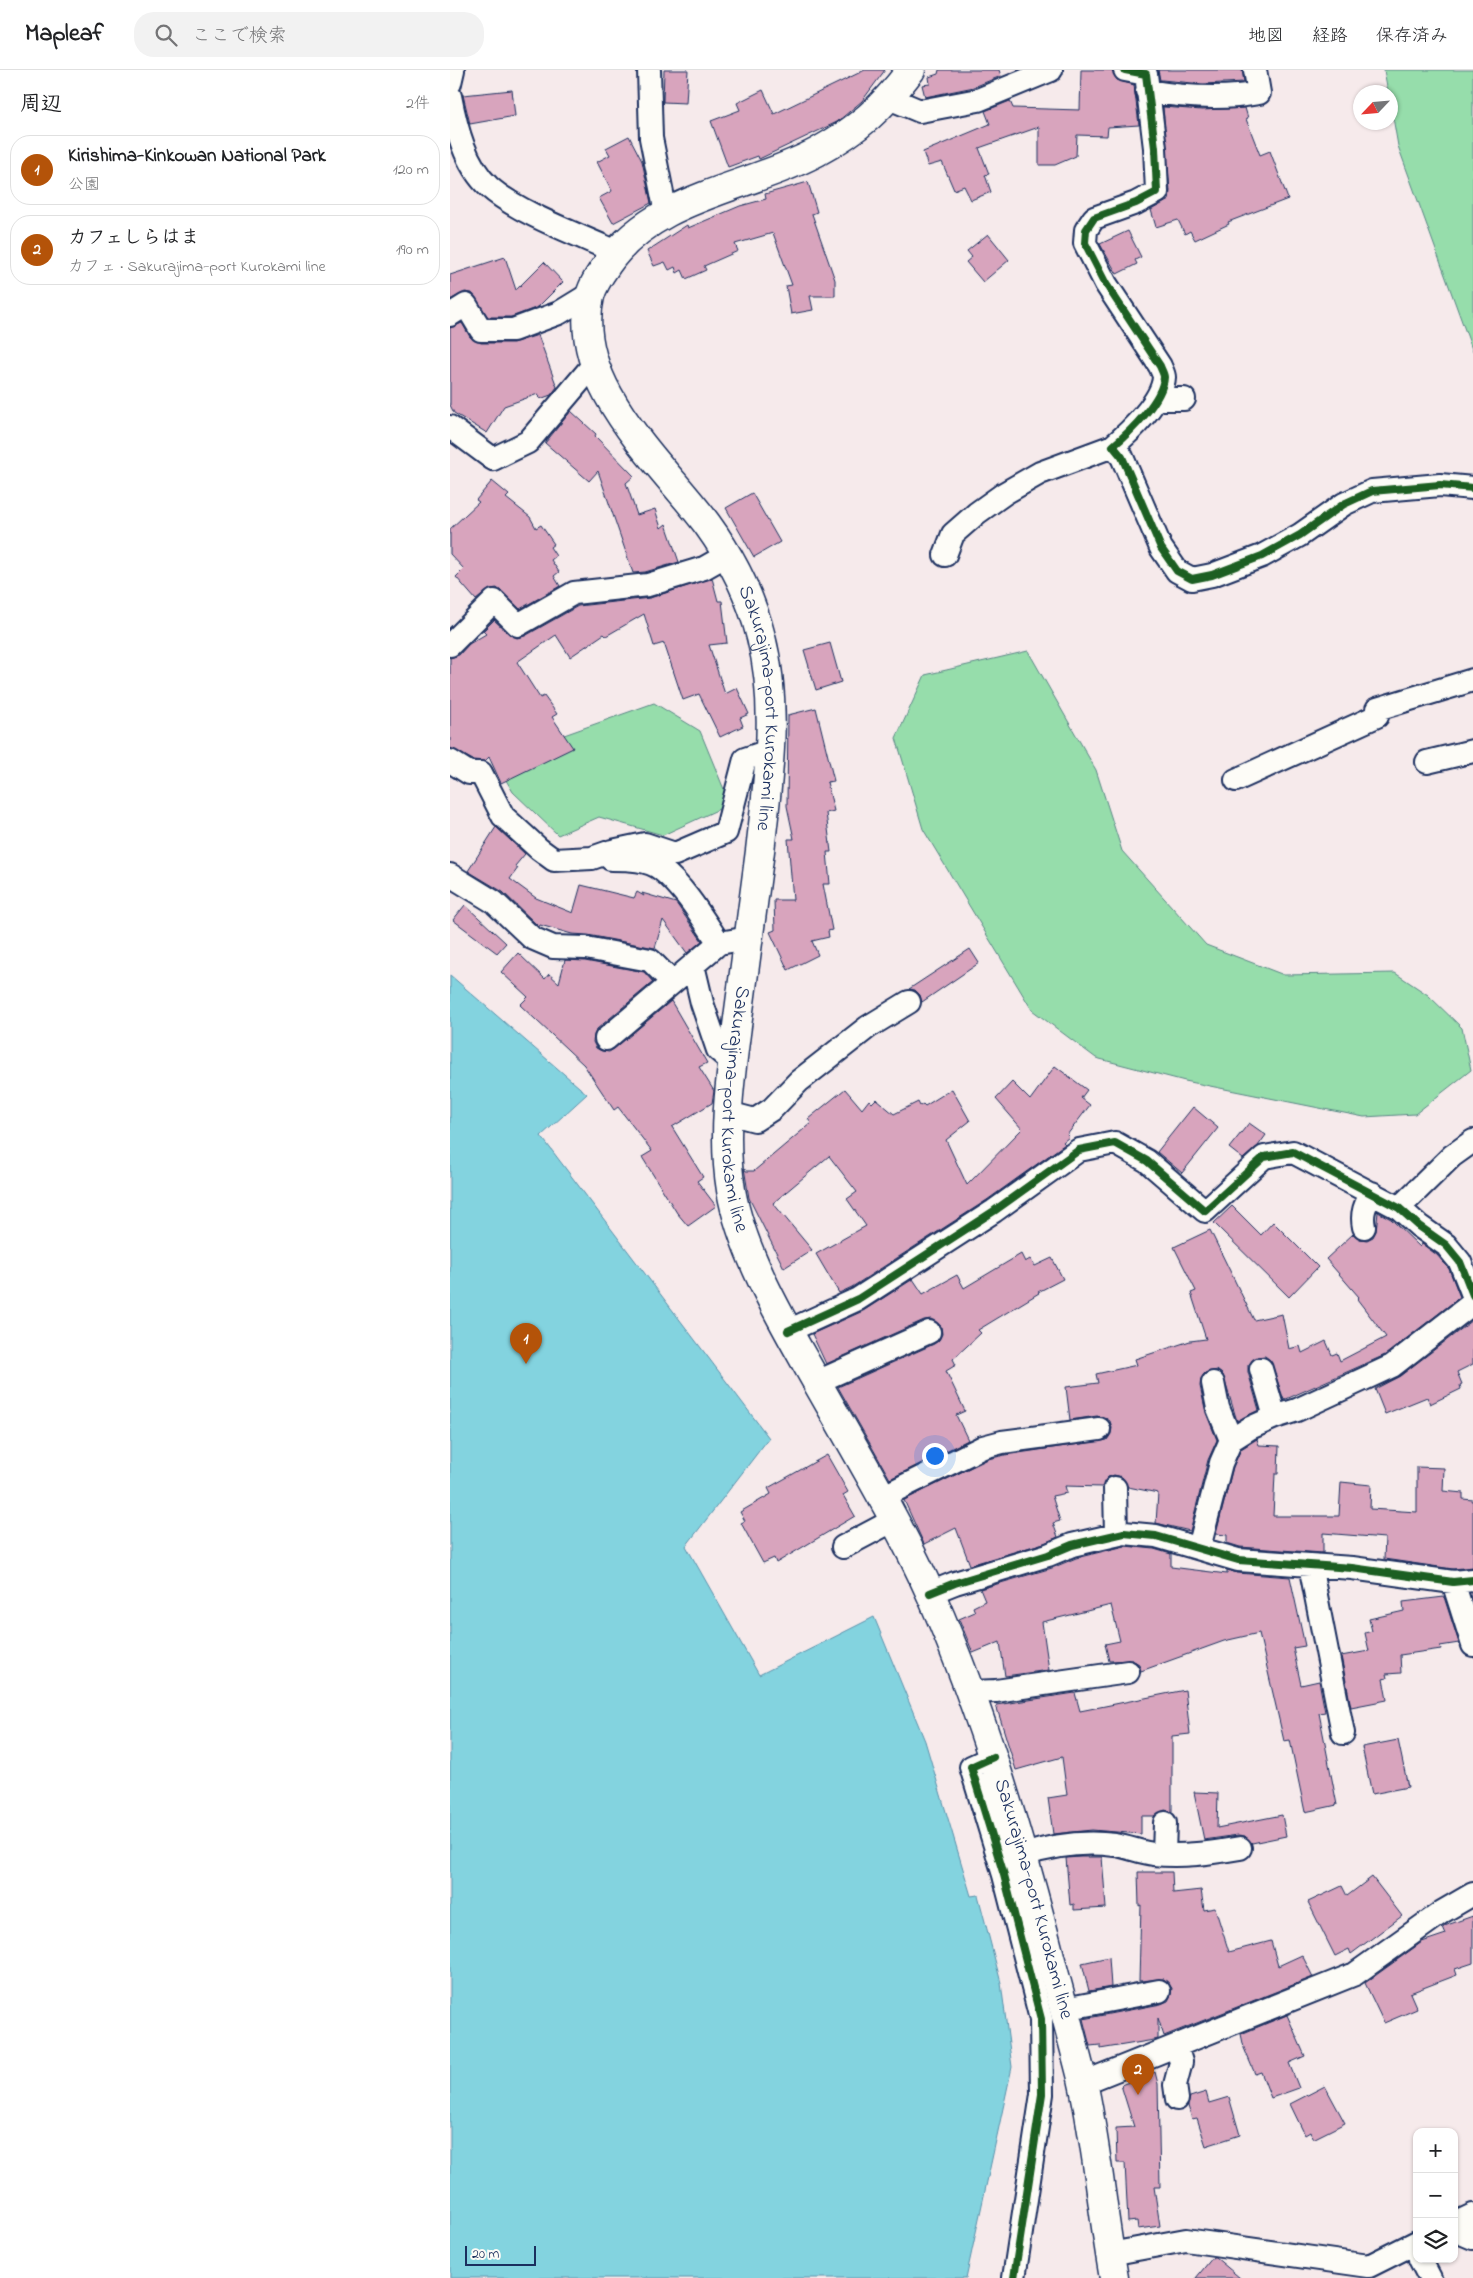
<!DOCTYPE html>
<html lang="ja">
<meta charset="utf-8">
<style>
:root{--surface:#fff;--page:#f2f2f2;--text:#202124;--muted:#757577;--line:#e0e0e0;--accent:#b45309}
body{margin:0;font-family:"Indie Flower","Klee One",sans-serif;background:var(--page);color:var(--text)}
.controls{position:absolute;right:15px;bottom:15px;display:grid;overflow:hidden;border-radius:10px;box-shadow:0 1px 4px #0004}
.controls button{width:45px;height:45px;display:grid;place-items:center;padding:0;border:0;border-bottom:1px solid var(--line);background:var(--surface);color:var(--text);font:25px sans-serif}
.compass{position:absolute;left:903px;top:15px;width:45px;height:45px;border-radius:50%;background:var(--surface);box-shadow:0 1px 4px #0004;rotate:244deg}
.scale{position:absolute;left:15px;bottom:12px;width:71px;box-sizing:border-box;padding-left:5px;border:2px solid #1b2f5e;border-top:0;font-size:14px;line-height:18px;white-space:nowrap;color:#1b2f5e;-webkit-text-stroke:4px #fdfcf7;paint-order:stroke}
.you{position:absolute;left:484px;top:1385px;width:18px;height:18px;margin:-12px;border:4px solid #fff;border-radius:50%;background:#1a73e8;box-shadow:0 0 0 8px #1a73e833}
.badge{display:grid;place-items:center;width:32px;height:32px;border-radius:50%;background:var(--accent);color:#fff;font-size:16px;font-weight:700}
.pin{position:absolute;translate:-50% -41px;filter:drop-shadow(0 1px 2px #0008)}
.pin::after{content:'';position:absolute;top:26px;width:18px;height:15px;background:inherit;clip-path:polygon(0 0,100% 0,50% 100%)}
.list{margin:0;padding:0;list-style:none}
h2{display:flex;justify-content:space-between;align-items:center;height:65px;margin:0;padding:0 20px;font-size:21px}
h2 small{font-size:16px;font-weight:400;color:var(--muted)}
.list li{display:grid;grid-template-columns:32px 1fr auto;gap:15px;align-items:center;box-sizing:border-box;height:70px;margin:0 10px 10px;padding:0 10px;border:1px solid var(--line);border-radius:20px}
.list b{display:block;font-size:19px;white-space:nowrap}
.list p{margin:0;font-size:16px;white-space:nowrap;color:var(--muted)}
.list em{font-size:16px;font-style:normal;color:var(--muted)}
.icon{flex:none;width:28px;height:28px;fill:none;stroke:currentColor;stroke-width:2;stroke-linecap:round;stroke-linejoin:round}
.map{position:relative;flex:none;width:1023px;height:2208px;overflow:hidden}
header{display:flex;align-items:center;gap:30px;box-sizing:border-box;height:70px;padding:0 25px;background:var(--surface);border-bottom:1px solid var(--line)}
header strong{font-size:24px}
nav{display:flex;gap:28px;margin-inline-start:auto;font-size:18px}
.search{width:350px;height:45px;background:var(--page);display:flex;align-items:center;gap:12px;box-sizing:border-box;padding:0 18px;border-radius:20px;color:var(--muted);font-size:19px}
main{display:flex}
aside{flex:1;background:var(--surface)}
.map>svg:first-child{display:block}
.green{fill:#96ddab;stroke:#588684}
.water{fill:#83d3df;stroke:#5991ab}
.building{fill:#d8a4bd;stroke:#1b2f5e}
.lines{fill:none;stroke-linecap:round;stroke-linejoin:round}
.minor-casing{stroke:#1b2f5e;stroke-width:26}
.primary-casing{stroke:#1b2f5e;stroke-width:31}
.minor{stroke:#fdfcf7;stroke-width:22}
.primary{stroke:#fdfcf7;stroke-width:28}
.cycleway-casing{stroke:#fdfcf7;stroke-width:11}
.cycleway{stroke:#1b5e20;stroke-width:8}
.labels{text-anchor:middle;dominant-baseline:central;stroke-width:4.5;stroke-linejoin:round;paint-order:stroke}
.street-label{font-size:20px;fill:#1b2f5e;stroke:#fdfcf7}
</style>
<header>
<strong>Mapleaf</strong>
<div class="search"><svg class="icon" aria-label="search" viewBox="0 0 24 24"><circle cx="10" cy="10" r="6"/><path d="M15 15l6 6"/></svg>ここで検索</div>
<nav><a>地図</a><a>経路</a><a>保存済み</a></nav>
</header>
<main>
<aside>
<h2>周辺<small>2件</small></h2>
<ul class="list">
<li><span class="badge">1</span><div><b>Kirishima-Kinkowan National Park</b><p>公園</p></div><em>120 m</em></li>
<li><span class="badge">2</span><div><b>カフェしらはま</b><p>カフェ · Sakurajima-port Kurokami line</p></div><em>190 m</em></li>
</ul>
</aside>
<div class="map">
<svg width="1023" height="2208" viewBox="0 0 1023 2208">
<rect width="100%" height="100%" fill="#f6eaeb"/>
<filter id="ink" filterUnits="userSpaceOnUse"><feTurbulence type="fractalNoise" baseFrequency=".02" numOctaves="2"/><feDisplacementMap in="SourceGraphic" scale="10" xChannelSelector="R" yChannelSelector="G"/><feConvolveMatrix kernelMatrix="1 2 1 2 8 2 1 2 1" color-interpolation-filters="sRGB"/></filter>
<g filter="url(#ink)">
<path class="green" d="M 934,0 L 1023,0 L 1023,282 L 948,76 L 941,36 L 941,22 L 938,22 Z
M 578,581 L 646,700 L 672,781 L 756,875 L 834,905 L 945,903 L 978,925 L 1012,958 L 1021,1000 L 965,1044 L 914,1047 L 735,1011 L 646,988 L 582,940 L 473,759 L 446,668 L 475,605 Z
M 204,633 L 250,661 L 280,734 L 213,765 L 149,747 L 108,765 L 63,722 L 44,690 Z"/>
<path class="water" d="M 0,905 L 137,1024 L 91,1066 L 319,1368 L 236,1476 L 309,1605 L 424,1547 L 475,1671 L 521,1826 L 528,1825 L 551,1913 L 562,1997 L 516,2208 L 0,2208 Z"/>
<path class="building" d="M 214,0 L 238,0 L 236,33 L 213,32 Z
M 415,0 L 435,0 L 412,31 L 387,52 L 309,89 L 308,86 L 278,97 L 261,51 L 290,40 L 287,33 L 313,20 L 324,44 Z
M 489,0 L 549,0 L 551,6 L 524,17 L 475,27 L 472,15 L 480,14 L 479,7 L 488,4 Z
M 631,0 L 662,0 L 667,10 L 684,15 L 689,55 L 658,57 L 657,66 L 627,65 L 626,86 L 605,95 L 589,95 L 589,57 L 529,78 L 539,104 L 535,105 L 541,122 L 521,130 L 514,116 L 504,120 L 492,92 L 478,96 L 473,82 L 540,54 L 535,41 L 560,31 L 563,38 L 630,40 Z
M 708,0 L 792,0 L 794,12 L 753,14 L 712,10 L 710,10 Z
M 62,20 L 65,46 L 20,54 L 13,25 Z
M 713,37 L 752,40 L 795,38 L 798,48 L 796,49 L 810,85 L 820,81 L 838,129 L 778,152 L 779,154 L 745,170 L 740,161 L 735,164 L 728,150 L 706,157 L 701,140 L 719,130 L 720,121 Z
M 179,66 L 192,91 L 201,133 L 163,153 L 149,128 L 162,121 L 147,92 L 160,85 L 156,78 Z
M 358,112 L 367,142 L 362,144 L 385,210 L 385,226 L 360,226 L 363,240 L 341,244 L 336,216 L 342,215 L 323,163 L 285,174 L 288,181 L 254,196 L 256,200 L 236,209 L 232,200 L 227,203 L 225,197 L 219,200 L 215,192 L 204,196 L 197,181 L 237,155 L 238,158 L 290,136 L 316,129 L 315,124 Z
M 678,161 L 691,187 L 685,190 L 687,194 L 667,204 L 650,174 Z
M 538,164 L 559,190 L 533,212 L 516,192 L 522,187 L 517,181 Z
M 55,187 L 66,220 L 94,192 L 113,212 L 88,237 L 61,247 L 38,247 L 22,223 L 15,222 L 0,230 L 0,205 Z
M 12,253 L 20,267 L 31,273 L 63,273 L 88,265 L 107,317 L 101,325 L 90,329 L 88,324 L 54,336 L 37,363 L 4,343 L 0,335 L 0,258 Z
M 121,341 L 146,364 L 145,366 L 184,406 L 176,413 L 187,445 L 205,439 L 211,458 L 216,454 L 229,492 L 195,502 L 183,503 L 148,401 L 139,411 L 95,373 Z
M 42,411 L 59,425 L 56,428 L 80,447 L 86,458 L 91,455 L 104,474 L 100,477 L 106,486 L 101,490 L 109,502 L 104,506 L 110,516 L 70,539 L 47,518 L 40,519 L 26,530 L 6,507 L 14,499 L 0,484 L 0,459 L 29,432 L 26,430 Z
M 302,423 L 330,472 L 304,487 L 276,438 Z
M 262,508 L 268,531 L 272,531 L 277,573 L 259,575 L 275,624 L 287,618 L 299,644 L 290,648 L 293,656 L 270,667 L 249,624 L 233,630 L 214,573 L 204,576 L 194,544 L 156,566 L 154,564 L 120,587 L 106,565 L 67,592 L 90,628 L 94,626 L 107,644 L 102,647 L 123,678 L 51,713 L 39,687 L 35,691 L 23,690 L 0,678 L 0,588 L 9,585 L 19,574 L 36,564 L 33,561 L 44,550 L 59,564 L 67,568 L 75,566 L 128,536 L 200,528 Z
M 380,573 L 391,612 L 366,620 L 354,580 Z
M 366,638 L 384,711 L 377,712 L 384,741 L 376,743 L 381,782 L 377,782 L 380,814 L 373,814 L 382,860 L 378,861 L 379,867 L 362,871 L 368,885 L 338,900 L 320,862 L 325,860 L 324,830 L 343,830 L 338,769 L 344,769 L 337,736 L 338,645 Z
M 46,757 L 75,784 L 65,796 L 68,798 L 60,809 L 86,828 L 123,843 L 131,815 L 184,828 L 187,822 L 194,826 L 192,823 L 226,833 L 252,871 L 237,883 L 213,850 L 205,878 L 138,865 L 122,864 L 90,855 L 89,857 L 53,822 L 18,801 Z
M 15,835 L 56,873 L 47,883 L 3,850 Z
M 520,879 L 529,893 L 472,932 L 470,925 L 465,920 L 459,919 Z
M 68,883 L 95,909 L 99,904 L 109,913 L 115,890 L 135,891 L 194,902 L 203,912 L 147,959 L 144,965 L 143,972 L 146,978 L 152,981 L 159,982 L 164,979 L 221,931 L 257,993 L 249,997 L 264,1021 L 262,1033 L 222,1057 L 253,1107 L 247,1111 L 266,1136 L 238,1156 L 227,1143 L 192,1087 L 202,1081 L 168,1037 L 164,1040 L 134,995 L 70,935 L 78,927 L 51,902 Z
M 605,996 L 637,1020 L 631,1028 L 640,1035 L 617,1065 L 619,1067 L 613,1072 L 615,1074 L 537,1130 L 402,1217 L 389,1223 L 366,1184 L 416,1156 L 397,1129 L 407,1122 L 379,1086 L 323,1133 L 362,1180 L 334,1198 L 299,1128 L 294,1098 L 296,1101 L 304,1101 L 361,1053 L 358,1049 L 395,1019 L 412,1039 L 419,1030 L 422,1033 L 426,1029 L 444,1044 L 468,1032 L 470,1036 L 473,1034 L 475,1036 L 502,1019 L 520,1051 L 496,1070 L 517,1115 L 572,1059 L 546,1029 L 562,1012 L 580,1030 Z
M 743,1037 L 768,1058 L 732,1103 L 707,1082 Z
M 799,1053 L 816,1065 L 808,1076 L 793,1089 L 779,1078 Z
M 782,1136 L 811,1165 L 823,1152 L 868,1197 L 839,1227 L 764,1153 Z
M 928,1142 L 941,1149 L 970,1177 L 972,1174 L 987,1185 L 999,1199 L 1010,1227 L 935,1285 L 834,1330 L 820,1290 L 815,1286 L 807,1287 L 798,1295 L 798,1302 L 809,1340 L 787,1351 L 773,1305 L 767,1300 L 755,1303 L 751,1308 L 750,1316 L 756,1343 L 767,1370 L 758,1390 L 740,1461 L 706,1453 L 708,1423 L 678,1417 L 672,1407 L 664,1405 L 658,1407 L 652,1417 L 615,1416 L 617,1423 L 602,1426 L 610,1451 L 603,1453 L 608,1467 L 594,1473 L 520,1495 L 506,1458 L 474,1474 L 454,1430 L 538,1389 L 555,1385 L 657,1370 L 661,1364 L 662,1358 L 660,1351 L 654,1347 L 647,1346 L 620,1350 L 616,1317 L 648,1313 L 646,1304 L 687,1295 L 685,1289 L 740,1271 L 756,1269 L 741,1223 L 746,1221 L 724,1177 L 760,1160 L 804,1250 L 832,1244 L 839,1279 L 850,1276 L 852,1283 L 876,1271 L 882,1285 L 887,1283 L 890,1291 L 936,1267 L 907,1229 L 909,1227 L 876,1189 L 903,1164 L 910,1169 L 917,1170 L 923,1167 L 926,1161 Z
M 571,1184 L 575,1192 L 580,1189 L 585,1196 L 602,1188 L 613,1209 L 588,1222 L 589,1223 L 528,1260 L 531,1263 L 503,1289 L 506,1295 L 496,1301 L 515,1341 L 506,1345 L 518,1370 L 440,1409 L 388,1317 L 484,1274 L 489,1270 L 492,1264 L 491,1256 L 481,1249 L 474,1250 L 376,1294 L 362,1264 L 413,1241 L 463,1209 L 473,1224 L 507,1205 L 514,1218 Z
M 1023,1250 L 1023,1294 L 1007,1302 L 1012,1314 L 1010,1315 L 1011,1319 L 980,1334 L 977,1327 L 935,1344 L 925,1319 L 950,1306 Z
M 807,1369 L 809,1375 L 829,1376 L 828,1404 L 825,1404 L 823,1446 L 889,1446 L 891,1412 L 921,1415 L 920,1439 L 967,1442 L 967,1397 L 994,1398 L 993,1421 L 1013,1423 L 1013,1429 L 1023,1430 L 1023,1497 L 1003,1499 L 934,1489 L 935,1468 L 873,1463 L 873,1483 L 790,1477 L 777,1473 L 777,1465 L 766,1464 L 783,1397 L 791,1379 Z
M 377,1385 L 398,1422 L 393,1425 L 405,1446 L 326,1493 L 324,1488 L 313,1493 L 291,1453 L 295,1451 L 290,1442 L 321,1424 L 318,1418 Z
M 675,1476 L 704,1479 L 721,1484 L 721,1497 L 777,1504 L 777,1500 L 787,1503 L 840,1507 L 855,1576 L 843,1578 L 851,1615 L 869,1611 L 875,1642 L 869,1643 L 887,1735 L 855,1742 L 840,1670 L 834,1671 L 809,1563 L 774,1571 L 691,1601 L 689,1594 L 682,1590 L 659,1591 L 655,1574 L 670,1571 L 661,1535 L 592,1552 L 599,1600 L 555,1606 L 550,1572 L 523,1583 L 509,1549 L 525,1542 L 523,1537 L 535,1531 L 530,1519 L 602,1498 L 626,1488 Z
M 994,1527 L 1009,1573 L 990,1576 L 991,1579 L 950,1585 L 951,1603 L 936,1604 L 937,1608 L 933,1609 L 937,1630 L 901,1637 L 891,1586 L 919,1581 L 915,1563 L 922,1561 L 919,1549 L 954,1541 L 953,1532 Z
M 735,1620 L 740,1664 L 722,1666 L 722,1742 L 715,1740 L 704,1746 L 691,1746 L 691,1764 L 642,1760 L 603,1764 L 598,1728 L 617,1725 L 612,1687 L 566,1700 L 546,1635 L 625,1623 L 630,1641 Z
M 948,1670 L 958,1717 L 922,1724 L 912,1677 Z
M 744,1722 L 768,1723 L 767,1758 L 832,1745 L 836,1766 L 802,1773 L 795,1766 L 788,1765 L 754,1770 Z
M 631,1787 L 652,1787 L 656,1838 L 624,1840 L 624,1834 L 620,1835 L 616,1788 Z
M 688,1802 L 722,1802 L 723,1823 L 751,1820 L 754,1840 L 765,1838 L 779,1882 L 821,1871 L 828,1896 L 852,1885 L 863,1907 L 714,1966 L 708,1948 L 708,1969 L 704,1970 L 650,1979 L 650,1975 L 640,1976 L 633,1949 L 711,1934 L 718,1931 L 721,1925 L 722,1918 L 714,1909 L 689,1911 L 691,1835 L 689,1836 Z
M 922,1807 L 952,1846 L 901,1884 L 899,1879 L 885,1886 L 858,1832 L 892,1816 L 897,1826 Z
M 1023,1846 L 1023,1893 L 1005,1899 L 1007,1905 L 960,1923 L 967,1939 L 934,1953 L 915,1913 L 972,1872 L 996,1864 L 993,1857 L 997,1855 Z
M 659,1887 L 661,1917 L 639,1921 L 632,1893 Z
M 837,1945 L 855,1986 L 839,1993 L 849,2018 L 821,2028 L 811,2002 L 805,2004 L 794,1978 L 791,1964 Z
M 705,2002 L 708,2014 L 710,2117 L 704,2117 L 710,2156 L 688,2159 L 687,2151 L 678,2152 L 675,2093 L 667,2093 L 666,2058 L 684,2057 L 671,2015 Z
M 875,2016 L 895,2053 L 863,2069 L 860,2062 L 855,2065 L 840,2034 Z
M 756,2022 L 759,2033 L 779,2027 L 790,2065 L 756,2076 L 747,2048 L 742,2049 L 738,2036 L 740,2027 Z
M 763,2187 L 765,2187 L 790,2208 L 746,2208 Z"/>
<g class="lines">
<defs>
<path id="minor" d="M 199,0 L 201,68 L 216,143
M 675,0 L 696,4 L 705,78 L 707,122 L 686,133 L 644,148 L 636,160 L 635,173 L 656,214 L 710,296 C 711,299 714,304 714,307 C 713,330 680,362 663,376 L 672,387 L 711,478 L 727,501 L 742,509 L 762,505 L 812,486 L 850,465 L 894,434 L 922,421 L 990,415 L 1023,418
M 0,13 L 3,0
M 697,21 C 733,27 772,30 809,23 L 805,0
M 0,26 C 6,57 15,95 39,117 C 68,143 129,165 166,182
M 439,28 L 470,41 L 528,30 L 601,0
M 0,245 L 16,235 L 31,260 L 63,260 L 109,243 L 140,224
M 707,329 L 734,329
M 0,357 L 43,389 L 78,372 L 144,294
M 495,485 L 503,464 L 527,443 L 555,423 L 590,403 L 663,376
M 0,575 L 44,531 L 68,555 L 124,523 L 198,515 L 254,498 L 277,485
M 0,691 L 19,703 L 31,703 L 53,746 L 89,779 L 104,790 L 142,788 L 162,781 L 195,774 L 225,784 L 276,762 L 295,689 L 319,681
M 977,692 L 1023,681
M 786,710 L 927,646 L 927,639 L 1023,610
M 161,789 C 177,789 199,789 212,800 C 235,818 253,849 269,873 L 299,868
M 0,805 L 44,832 L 82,868 L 103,877 L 136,878 L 200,890 L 222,912
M 243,895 L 252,933 L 268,980 L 282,992
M 156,969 L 269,873
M 278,1043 L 305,1050 L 322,1039 L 349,1011 L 418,957 L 459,932
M 949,1138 L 1002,1086 L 1023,1071
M 914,1157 C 911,1143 915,1135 922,1123
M 338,1261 L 408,1229 L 544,1141 L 629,1080 L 665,1073 L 697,1091 L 755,1141 L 814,1087 L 843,1082 L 949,1138 L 969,1156 L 996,1175 L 1010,1192 L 1023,1225
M 811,1299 L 825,1347
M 367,1312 L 479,1262
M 763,1313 L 768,1338 L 781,1370
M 665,1418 L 666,1465
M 432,1427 L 533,1377 L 552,1372 L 649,1359
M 393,1477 L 444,1450
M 749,1478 L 771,1393 L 781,1370 L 800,1358 L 825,1347 L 847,1340 L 942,1296 L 1023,1233
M 860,1495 L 893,1663
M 1003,1512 L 1023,1575
M 480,1523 L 505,1513 L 598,1485 L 622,1475 L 674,1463 L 706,1466 L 788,1490 L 902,1498 L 1003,1512 L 1023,1510
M 521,1622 L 546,1621 L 678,1602
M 543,1687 L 521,1697 L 554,1805 L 591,1949 L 592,2024 L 564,2208
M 714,1784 L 715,1753
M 574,1785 C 604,1775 634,1771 665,1775 C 678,1777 690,1782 703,1784 C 733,1787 761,1783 790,1778
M 614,1939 L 709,1921
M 726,1976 L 731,1992 L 725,2015 L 727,2029
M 633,2013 L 905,1904 L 992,1842 L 1023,1824
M 1004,2154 L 1023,2145
M 1004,2160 L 1023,2168
M 660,2184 L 736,2170 L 919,2196 L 967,2172
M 970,2189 L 980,2208"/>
<g id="primary">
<path id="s1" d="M 461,0 C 432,38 409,59 367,82 C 298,119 206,125 158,193 C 151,203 143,214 140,226 C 120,314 210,391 257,454 C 281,487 301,527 311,567 C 329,636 318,711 310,781 C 302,839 295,898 287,956 C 280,1010 272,1066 281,1120 C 291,1178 327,1242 356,1293 C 399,1370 446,1446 482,1527 C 534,1646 571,1772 603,1898 C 613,1935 623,1972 632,2008 C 647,2074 652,2142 664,2208"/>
</g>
</defs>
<use href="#minor" class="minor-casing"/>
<use href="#primary" class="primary-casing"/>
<use href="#minor" class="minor"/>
<use href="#primary" class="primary"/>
<defs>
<path id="cycleway" d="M 675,0 L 696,4 L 705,78 L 707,122 L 686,133 L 644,148 L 636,160 L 635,173 L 656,214 L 710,296 C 711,299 714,304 714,307 C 713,330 680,362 663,376 L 672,387 L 711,478 L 727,501 L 742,509 L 762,505 L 812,486 L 850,465 L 894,434 L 922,421 L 990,415 L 1023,418
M 338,1261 L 408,1229 L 544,1141 L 629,1080 L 665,1073 L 697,1091 L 755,1141 L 814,1087 L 843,1082 L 949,1138 L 969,1156 L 996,1175 L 1010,1192 L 1023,1225
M 480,1523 L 505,1513 L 598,1485 L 622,1475 L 674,1463 L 706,1466 L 788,1490 L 902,1498 L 1003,1512 L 1023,1510
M 543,1687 L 521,1697 L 554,1805 L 591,1949 L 592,2024 L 564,2208"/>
</defs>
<use href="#cycleway" class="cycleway-casing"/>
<use href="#cycleway" class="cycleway"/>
</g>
</g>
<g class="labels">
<g class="street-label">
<text stroke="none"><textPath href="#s1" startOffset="866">Sakurajima-port Kurokami line</textPath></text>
<text stroke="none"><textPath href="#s1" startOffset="1271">Sakurajima-port Kurokami line</textPath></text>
<text stroke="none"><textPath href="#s1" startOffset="2126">Sakurajima-port Kurokami line</textPath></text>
</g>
</g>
</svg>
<div class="controls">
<button>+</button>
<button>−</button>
<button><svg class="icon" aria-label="layers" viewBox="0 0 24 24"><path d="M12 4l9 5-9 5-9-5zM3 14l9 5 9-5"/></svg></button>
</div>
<svg class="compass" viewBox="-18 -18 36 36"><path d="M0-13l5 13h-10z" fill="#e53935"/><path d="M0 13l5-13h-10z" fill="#757577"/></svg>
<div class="scale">20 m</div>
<div class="you"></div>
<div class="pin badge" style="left:76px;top:1294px">1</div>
<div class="pin badge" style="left:688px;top:2025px">2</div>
</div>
</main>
